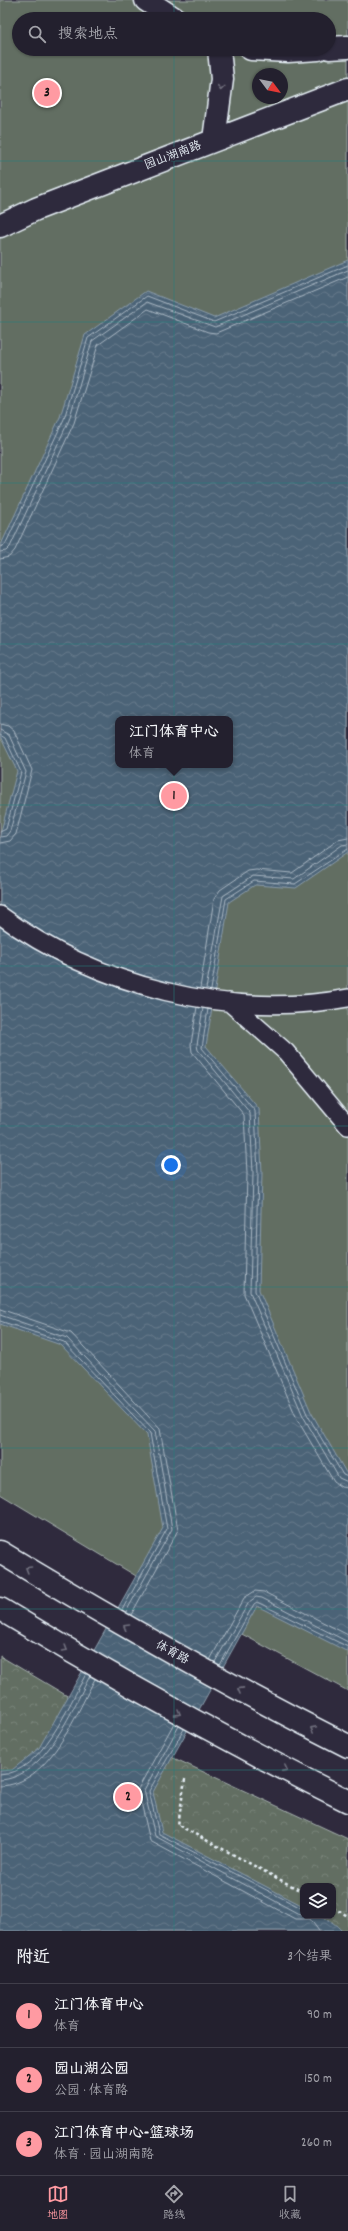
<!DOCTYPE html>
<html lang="zh">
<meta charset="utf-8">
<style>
:root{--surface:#23202e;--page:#2b2836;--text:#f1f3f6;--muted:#a3a3aa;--line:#403e4a;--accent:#ff9aa2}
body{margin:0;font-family:Dekko,"LXGW WenKai TC",sans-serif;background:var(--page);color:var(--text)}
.controls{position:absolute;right:12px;bottom:12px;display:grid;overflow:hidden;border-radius:8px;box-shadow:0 1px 3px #0004}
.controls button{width:36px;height:36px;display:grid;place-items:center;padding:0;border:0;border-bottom:1px solid var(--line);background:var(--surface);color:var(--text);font:20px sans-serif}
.compass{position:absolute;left:252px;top:68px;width:36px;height:36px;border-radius:50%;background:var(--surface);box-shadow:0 1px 3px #0004;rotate:122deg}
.you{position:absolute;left:171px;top:1165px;width:14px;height:14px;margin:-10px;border:3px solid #fff;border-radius:50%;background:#1a73e8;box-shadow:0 0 0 6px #1a73e833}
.badge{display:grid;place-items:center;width:26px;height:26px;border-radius:50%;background:var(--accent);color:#111;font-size:13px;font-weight:700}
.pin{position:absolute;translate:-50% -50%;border:2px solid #fff;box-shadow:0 1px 4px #0006}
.popup{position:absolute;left:115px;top:716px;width:118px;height:52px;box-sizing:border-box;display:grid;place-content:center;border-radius:8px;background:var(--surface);filter:drop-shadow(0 1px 3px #0005);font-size:13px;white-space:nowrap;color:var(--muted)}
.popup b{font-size:15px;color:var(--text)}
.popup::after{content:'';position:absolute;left:50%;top:100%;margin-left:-8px;border:8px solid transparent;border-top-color:var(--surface)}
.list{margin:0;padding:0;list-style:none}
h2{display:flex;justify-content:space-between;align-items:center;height:52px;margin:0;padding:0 16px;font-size:17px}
h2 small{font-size:13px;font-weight:400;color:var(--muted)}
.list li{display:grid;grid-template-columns:26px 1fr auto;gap:12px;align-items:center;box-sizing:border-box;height:64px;padding:0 16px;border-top:1px solid var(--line)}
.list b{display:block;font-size:15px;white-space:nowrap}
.list p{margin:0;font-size:13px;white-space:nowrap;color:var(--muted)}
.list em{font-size:13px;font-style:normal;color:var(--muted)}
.icon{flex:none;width:22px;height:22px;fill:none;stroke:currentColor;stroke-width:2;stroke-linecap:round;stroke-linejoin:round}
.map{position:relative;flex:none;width:348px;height:1931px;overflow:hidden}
.search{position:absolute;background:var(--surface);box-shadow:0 1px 3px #0004;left:12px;right:12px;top:12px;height:44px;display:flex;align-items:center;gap:10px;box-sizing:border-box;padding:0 14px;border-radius:22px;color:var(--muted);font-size:15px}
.sheet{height:244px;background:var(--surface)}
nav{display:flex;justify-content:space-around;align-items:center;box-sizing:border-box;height:56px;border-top:1px solid var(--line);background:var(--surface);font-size:11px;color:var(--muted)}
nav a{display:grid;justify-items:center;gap:2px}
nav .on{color:var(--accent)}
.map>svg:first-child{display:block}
.park{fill:url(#park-crowns);stroke:#a5b0ad;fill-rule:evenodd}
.pitch{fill:#626e62;stroke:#a5b0ad;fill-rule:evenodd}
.water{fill:url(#water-waves);stroke:#8a9cab;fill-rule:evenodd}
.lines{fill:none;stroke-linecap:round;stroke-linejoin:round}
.shore{stroke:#aab8c4;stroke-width:1}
.pedestrian-casing{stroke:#e8f1f8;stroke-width:20}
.minor-casing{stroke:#e8f1f8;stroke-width:25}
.tertiary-casing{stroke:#e8f1f8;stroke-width:25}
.secondary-casing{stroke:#e8f1f8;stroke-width:25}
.path{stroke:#e8f1f8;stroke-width:2.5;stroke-dasharray:3 3;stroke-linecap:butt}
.pedestrian{stroke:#2f2a3d;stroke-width:17}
.minor{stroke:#2f2a3d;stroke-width:22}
.tertiary{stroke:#2f2a3d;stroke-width:22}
.secondary{stroke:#2f2a3d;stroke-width:22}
.oneway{stroke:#70707e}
.grid{fill:none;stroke:#25827c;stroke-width:1;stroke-opacity:0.55}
.labels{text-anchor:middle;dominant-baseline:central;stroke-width:3.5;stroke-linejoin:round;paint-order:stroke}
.street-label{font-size:12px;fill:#e8f1f8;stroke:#2f2a3d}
</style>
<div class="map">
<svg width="348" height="1931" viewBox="0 0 348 1931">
<defs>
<pattern id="park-crowns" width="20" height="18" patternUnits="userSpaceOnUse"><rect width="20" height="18" fill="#626e62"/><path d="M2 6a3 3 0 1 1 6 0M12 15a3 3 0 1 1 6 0" fill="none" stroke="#788379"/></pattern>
<pattern id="water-waves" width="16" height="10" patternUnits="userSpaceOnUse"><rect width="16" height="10" fill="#4c6377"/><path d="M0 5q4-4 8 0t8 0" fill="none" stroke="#667a8b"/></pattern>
</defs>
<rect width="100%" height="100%" fill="#2f2a3d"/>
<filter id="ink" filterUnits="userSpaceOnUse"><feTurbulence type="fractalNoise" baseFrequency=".025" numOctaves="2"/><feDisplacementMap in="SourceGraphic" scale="8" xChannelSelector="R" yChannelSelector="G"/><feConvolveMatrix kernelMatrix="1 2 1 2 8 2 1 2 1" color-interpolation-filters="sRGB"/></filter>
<g filter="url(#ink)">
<path class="park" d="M 0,1656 L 165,1754 L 348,1839 L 348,1931 L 0,1931 ZM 303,1886 L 333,1886 L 333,1916 L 303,1916 Z"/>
<path class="pitch" d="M 0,0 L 348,0 L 348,1691 L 156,1588 L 0,1494 ZM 19,19 L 329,19 L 329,49 L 19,49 ZM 258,74 L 282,74 L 282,98 L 258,98 ZM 118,719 L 230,719 L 230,765 L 118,765 Z"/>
<path class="water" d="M 348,260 L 348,852 L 296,888 L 255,885 L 229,902 L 206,1046 L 259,1109 L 262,1173 L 259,1290 L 311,1412 L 348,1476 L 348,1652 L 257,1606 L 153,1792 L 162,1832 L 303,1906 L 303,1916 C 321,1916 330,1918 342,1931 L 0,1931 L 0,1771 L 12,1770 L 39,1748 L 163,1528 L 147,1435 L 61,1345 L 0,1324 L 0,835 L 17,771 L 0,736 L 0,547 L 60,417 L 85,335 L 146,291 L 214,318 ZM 118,719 L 230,719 L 230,765 L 118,765 Z"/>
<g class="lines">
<path class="shore" d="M 0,547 L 5,545 L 64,419 L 88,338 L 147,296 L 214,322 L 348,265
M 0,552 L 6,551 L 10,547 L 69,420 L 92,341 L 147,302 L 215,327 L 348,270
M 0,559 L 9,557 L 15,550 L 74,423 L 98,345 L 148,309 L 208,332 L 216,333 L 348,277
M 0,724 L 8,726 L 14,731 L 32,770 L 16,834 L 10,841 L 0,843
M 0,730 L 9,735 L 26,772 L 10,831 L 6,836 L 0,837
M 0,735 L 5,738 L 21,772 L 6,829 L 0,832
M 200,988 L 214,899 L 220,890 L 248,871 L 256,870 L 292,873 L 338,840 L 348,838
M 206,989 L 223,896 L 253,876 L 294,879 L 342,845 L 348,844
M 211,990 L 226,899 L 254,881 L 295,884 L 348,849
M 197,1007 L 191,1044 L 192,1052 L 244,1115 L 247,1173 L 244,1294 L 297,1419 L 334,1482 L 341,1487 L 348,1488
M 203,1008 L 197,1045 L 198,1050 L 250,1113 L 253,1173 L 250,1292 L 303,1416 L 339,1478 L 348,1482
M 208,1009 L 202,1048 L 255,1111 L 258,1173 L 255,1291 L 307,1414 L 343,1475 L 348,1477
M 0,1309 L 71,1333 L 160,1429 L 178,1530 L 131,1615
M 0,1315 L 67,1338 L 155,1431 L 172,1529 L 126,1612
M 0,1321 L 64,1342 L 150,1433 L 167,1529 L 122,1610
M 210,1660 L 244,1598 L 255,1591 L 264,1592 L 348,1635
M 215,1662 L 249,1602 L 256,1597 L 262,1598 L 348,1642
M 220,1665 L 254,1604 L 257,1602 L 348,1647
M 174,1723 L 138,1789 L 150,1841 L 295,1919 L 310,1919 L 319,1931
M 179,1726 L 144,1790 L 155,1836 L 297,1913 L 303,1914
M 184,1729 L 149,1791 L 159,1834 L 303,1909
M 0,1775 C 42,1773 68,1706 86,1674
M 0,1780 C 45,1778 71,1711 90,1676
M 0,1786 C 49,1785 75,1716 95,1679"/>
<defs>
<path id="pedestrian" d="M 0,915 C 96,986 229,1020 348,998
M 229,1002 L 286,1052 L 348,1126"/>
<path id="minor" d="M 146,0 L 175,19"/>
<path id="tertiary" d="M 329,48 L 348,47
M 251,49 L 288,51 L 318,49
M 214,140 L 222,79 L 219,49
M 0,226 L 36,209 L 348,89"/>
<path id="secondary" d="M 0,1552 C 114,1621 229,1686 348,1746
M 0,1609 C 114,1678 229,1742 348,1801"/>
</defs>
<use href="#pedestrian" class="pedestrian-casing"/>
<use href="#minor" class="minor-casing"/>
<use href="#tertiary" class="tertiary-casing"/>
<use href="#secondary" class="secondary-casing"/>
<path class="path" d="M 185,1779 L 178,1825 L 303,1892
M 333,1908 L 348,1916"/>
<use href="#pedestrian" class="pedestrian"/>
<use href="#minor" class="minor"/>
<use href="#tertiary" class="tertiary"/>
<use href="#secondary" class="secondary"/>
</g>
<defs><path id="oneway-chevron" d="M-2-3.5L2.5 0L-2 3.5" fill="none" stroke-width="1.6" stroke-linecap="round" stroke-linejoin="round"/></defs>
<g class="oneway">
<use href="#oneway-chevron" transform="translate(221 88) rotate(97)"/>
<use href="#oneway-chevron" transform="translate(28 1569) rotate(-149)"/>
<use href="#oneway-chevron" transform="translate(126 1627) rotate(-149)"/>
<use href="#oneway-chevron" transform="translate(65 1649) rotate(31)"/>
<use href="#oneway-chevron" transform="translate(240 1690) rotate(-151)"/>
<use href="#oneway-chevron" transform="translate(178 1713) rotate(29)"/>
<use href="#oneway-chevron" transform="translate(313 1729) rotate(-153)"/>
<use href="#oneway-chevron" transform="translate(285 1769) rotate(27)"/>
</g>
</g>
<path class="grid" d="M 174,0 L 174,19M 174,49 L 174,1931M 0,161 L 348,161M 0,322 L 348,322M 0,483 L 348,483M 0,644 L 348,644M 0,805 L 348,805M 0,966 L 348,966M 0,1126 L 348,1126M 0,1287 L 348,1287M 0,1448 L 348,1448M 0,1609 L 348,1609M 0,1770 L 348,1770"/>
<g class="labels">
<g class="street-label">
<text transform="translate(173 156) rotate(-21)">园山湖南路</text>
<text transform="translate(172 1653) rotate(29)">体育路</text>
</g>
</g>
</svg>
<div class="controls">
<button><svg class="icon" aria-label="layers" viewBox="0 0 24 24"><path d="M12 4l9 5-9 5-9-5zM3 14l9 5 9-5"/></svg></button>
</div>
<svg class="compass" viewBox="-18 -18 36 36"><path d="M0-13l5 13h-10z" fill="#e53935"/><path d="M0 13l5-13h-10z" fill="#a3a3aa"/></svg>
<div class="you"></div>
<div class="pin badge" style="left:174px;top:796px">1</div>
<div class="popup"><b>江门体育中心</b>体育</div>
<div class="pin badge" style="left:128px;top:1797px">2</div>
<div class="pin badge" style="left:47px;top:93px">3</div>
<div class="search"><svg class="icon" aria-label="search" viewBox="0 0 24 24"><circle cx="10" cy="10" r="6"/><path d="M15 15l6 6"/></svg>搜索地点</div>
</div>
<section class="sheet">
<h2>附近<small>3个结果</small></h2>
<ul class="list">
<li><span class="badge">1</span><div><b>江门体育中心</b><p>体育</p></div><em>90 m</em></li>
<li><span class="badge">2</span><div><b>园山湖公园</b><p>公园 · 体育路</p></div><em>150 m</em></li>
<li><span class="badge">3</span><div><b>江门体育中心-篮球场</b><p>体育 · 园山湖南路</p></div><em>260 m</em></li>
</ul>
</section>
<nav>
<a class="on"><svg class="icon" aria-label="map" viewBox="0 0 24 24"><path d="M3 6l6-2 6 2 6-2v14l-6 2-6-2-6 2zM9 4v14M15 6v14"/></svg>地图</a>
<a><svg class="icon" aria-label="directions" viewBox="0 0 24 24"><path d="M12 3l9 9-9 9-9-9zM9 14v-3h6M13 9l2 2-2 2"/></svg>路线</a>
<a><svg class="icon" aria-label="saved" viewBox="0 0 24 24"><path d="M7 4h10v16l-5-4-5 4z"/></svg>收藏</a>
</nav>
